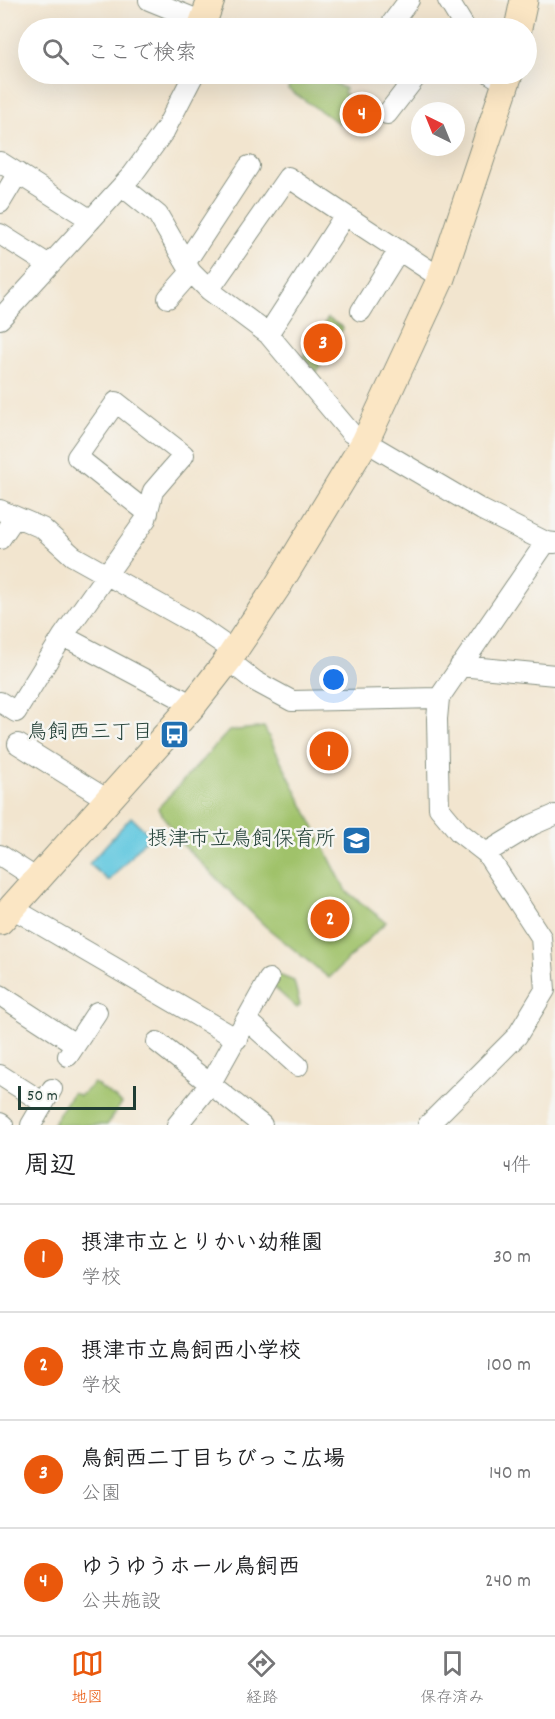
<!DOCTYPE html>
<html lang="ja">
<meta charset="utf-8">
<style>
:root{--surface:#fff;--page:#f2f2f2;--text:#202124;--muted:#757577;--line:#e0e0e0;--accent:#ea580c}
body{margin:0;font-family:Dekko,"Klee One",sans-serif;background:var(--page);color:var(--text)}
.compass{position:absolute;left:411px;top:102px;width:54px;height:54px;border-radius:50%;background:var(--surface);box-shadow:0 6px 24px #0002;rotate:317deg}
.scale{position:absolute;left:18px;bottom:15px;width:118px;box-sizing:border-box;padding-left:6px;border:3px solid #1f3d34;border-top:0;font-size:16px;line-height:21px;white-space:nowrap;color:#1f3d34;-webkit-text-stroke:4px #f6f6f2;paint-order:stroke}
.you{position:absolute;left:334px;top:680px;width:21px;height:21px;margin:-15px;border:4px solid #fff;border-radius:50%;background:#1a73e8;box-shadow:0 0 0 9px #1a73e833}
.badge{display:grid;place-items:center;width:39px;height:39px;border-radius:50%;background:var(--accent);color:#fff;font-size:20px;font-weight:700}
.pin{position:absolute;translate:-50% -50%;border:3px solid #fff;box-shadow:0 2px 6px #0006}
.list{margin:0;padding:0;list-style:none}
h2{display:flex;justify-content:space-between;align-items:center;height:78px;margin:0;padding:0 24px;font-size:26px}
h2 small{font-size:20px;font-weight:400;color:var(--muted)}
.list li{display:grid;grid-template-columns:39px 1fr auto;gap:18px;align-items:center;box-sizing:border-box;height:108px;padding:0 24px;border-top:2px solid var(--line)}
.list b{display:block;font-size:22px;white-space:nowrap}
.list p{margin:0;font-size:20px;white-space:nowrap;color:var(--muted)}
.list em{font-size:20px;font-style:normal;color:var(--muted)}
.icon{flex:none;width:33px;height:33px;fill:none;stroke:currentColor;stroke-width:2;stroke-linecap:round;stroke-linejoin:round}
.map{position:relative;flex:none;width:555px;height:1125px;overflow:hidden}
.search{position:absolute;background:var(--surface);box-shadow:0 6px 24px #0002;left:18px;right:18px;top:18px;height:66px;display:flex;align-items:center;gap:15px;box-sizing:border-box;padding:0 21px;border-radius:33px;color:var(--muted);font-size:22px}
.sheet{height:510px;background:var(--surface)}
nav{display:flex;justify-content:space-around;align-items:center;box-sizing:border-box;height:84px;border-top:2px solid var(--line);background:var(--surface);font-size:16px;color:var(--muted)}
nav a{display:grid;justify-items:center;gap:3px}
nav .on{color:var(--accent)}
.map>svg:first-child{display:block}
.green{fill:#a0c26b;stroke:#608050;stroke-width:1.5}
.water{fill:#61c7df;stroke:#40828a;stroke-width:1.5}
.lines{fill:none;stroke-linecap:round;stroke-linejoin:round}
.street-casing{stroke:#889182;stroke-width:22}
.secondary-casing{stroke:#889182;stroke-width:29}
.street{stroke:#fff;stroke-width:20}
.secondary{stroke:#fbe6c4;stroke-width:27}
.labels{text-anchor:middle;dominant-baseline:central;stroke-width:5;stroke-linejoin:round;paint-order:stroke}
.poi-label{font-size:21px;fill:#1f3d34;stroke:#f6f6f2;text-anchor:end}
</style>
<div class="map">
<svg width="555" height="1125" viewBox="0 0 555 1125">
<rect width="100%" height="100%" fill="#f6f6f2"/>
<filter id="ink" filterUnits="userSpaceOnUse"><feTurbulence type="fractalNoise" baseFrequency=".0167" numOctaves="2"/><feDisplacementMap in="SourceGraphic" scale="12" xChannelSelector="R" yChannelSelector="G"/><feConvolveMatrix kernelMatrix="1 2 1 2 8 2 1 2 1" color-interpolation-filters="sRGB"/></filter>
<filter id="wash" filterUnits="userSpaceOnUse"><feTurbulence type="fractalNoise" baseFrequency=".008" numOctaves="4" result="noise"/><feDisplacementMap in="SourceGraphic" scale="24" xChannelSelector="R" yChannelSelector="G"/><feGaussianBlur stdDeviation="1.35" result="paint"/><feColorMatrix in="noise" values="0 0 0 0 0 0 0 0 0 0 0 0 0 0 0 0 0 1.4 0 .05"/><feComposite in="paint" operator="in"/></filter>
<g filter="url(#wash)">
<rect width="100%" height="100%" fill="#f2e5cf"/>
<path class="green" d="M 294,74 L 318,74 L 345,89 L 344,93 L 356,101 L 340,124 L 288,89 Z
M 328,318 L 343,328 L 316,373 L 302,358 Z
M 264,727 L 346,891 L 386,922 L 329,978 L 265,926 L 181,843 L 158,808 L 229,731 Z
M 274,973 L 294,981 L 300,1005 L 297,1008 L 268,982 Z
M 94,1083 L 122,1103 L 107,1125 L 52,1125 L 73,1092 L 80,1096 Z"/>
<path class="water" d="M 131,817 L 150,835 L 109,881 L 89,864 Z"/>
</g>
<g filter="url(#ink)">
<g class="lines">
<defs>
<path id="street" d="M 149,0 L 203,22 L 202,28
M 448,0 L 465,28
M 392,23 L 409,0
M 491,74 L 507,84
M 387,114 L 418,74
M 0,162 L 91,220
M 122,186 L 158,215 L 191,272 L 209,290 L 268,334 L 351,433 L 482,510 L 546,542 L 555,543
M 0,203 L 18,173
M 345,215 L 441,278
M 0,234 L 49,265
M 186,262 L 249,166
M 209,290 L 288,177 L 345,215 L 268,334
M 168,298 L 191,272
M 361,311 L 399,250
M 0,319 L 133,174 L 165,130 L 194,74
M 0,510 L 42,528 L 73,556 L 193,623 L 235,652
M 0,539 L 15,517
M 63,636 L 193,705
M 228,660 L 255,681 L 292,701 L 439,698 L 437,719 L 439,808 L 459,832 L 486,853 L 541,937 L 545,990 L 517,1036 L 428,1125
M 460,666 L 555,675
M 439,698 L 546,542
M 0,702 L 16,712 L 63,636 L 146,519 L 153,491 L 184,455 L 116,402 L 77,457 L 148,513
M 18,744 L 108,800
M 486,853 L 532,825 L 555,815
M 0,855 L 37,879
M 12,908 L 237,1039
M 0,995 L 75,1044
M 247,1020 L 298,1066
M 157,1042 L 262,1125
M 68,1056 L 97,1012
M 0,1075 L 44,1103
M 0,1123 L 3,1125
M 31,1125 L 52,1089
M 177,1125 L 211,1083 L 269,979"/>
<path id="secondary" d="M 203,22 L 211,0
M 518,28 L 524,0
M 0,921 L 193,705 L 228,660 L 277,587 L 365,442 L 441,278 L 509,74"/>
</defs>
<use href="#street" class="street-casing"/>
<use href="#secondary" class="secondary-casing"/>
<use href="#street" class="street"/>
<use href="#secondary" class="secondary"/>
</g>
</g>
<defs>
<symbol id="bus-square" viewBox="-11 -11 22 22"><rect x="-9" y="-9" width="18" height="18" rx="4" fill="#1f6fb2" stroke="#f6f6f2"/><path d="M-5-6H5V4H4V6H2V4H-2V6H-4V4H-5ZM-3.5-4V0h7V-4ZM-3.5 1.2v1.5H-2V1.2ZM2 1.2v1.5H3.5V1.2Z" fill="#fff"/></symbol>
<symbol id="school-square" viewBox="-11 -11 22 22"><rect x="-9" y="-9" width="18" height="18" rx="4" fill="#1f6fb2" stroke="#f6f6f2"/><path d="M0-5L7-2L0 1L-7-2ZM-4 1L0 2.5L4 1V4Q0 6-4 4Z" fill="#fff"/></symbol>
</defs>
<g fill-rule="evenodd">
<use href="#bus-square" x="158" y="718" width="33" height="33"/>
<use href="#school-square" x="340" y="824" width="33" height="33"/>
</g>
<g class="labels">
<g class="poi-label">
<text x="153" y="734">鳥飼西三丁目</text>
<text x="336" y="841">摂津市立鳥飼保育所</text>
</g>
</g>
</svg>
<svg class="compass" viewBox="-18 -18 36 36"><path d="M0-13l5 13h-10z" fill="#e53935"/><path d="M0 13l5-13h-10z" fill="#757577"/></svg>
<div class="scale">50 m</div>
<div class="you"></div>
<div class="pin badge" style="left:329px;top:751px">1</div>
<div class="pin badge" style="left:330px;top:919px">2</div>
<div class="pin badge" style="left:323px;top:343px">3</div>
<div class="pin badge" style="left:362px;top:114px">4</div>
<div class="search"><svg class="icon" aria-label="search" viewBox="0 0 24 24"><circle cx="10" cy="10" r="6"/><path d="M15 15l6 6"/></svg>ここで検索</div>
</div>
<section class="sheet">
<h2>周辺<small>4件</small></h2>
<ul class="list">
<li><span class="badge">1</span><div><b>摂津市立とりかい幼稚園</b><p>学校</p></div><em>30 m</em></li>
<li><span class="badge">2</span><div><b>摂津市立鳥飼西小学校</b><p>学校</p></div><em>100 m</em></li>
<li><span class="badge">3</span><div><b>鳥飼西二丁目ちびっこ広場</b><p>公園</p></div><em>140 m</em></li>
<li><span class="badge">4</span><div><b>ゆうゆうホール鳥飼西</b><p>公共施設</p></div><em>240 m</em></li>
</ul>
</section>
<nav>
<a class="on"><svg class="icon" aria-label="map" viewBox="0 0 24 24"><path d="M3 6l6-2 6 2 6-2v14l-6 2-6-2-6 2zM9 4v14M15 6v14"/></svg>地図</a>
<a><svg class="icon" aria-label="directions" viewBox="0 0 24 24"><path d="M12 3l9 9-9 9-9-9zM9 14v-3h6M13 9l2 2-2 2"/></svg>経路</a>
<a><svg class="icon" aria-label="saved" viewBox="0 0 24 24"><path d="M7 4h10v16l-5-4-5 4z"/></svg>保存済み</a>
</nav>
